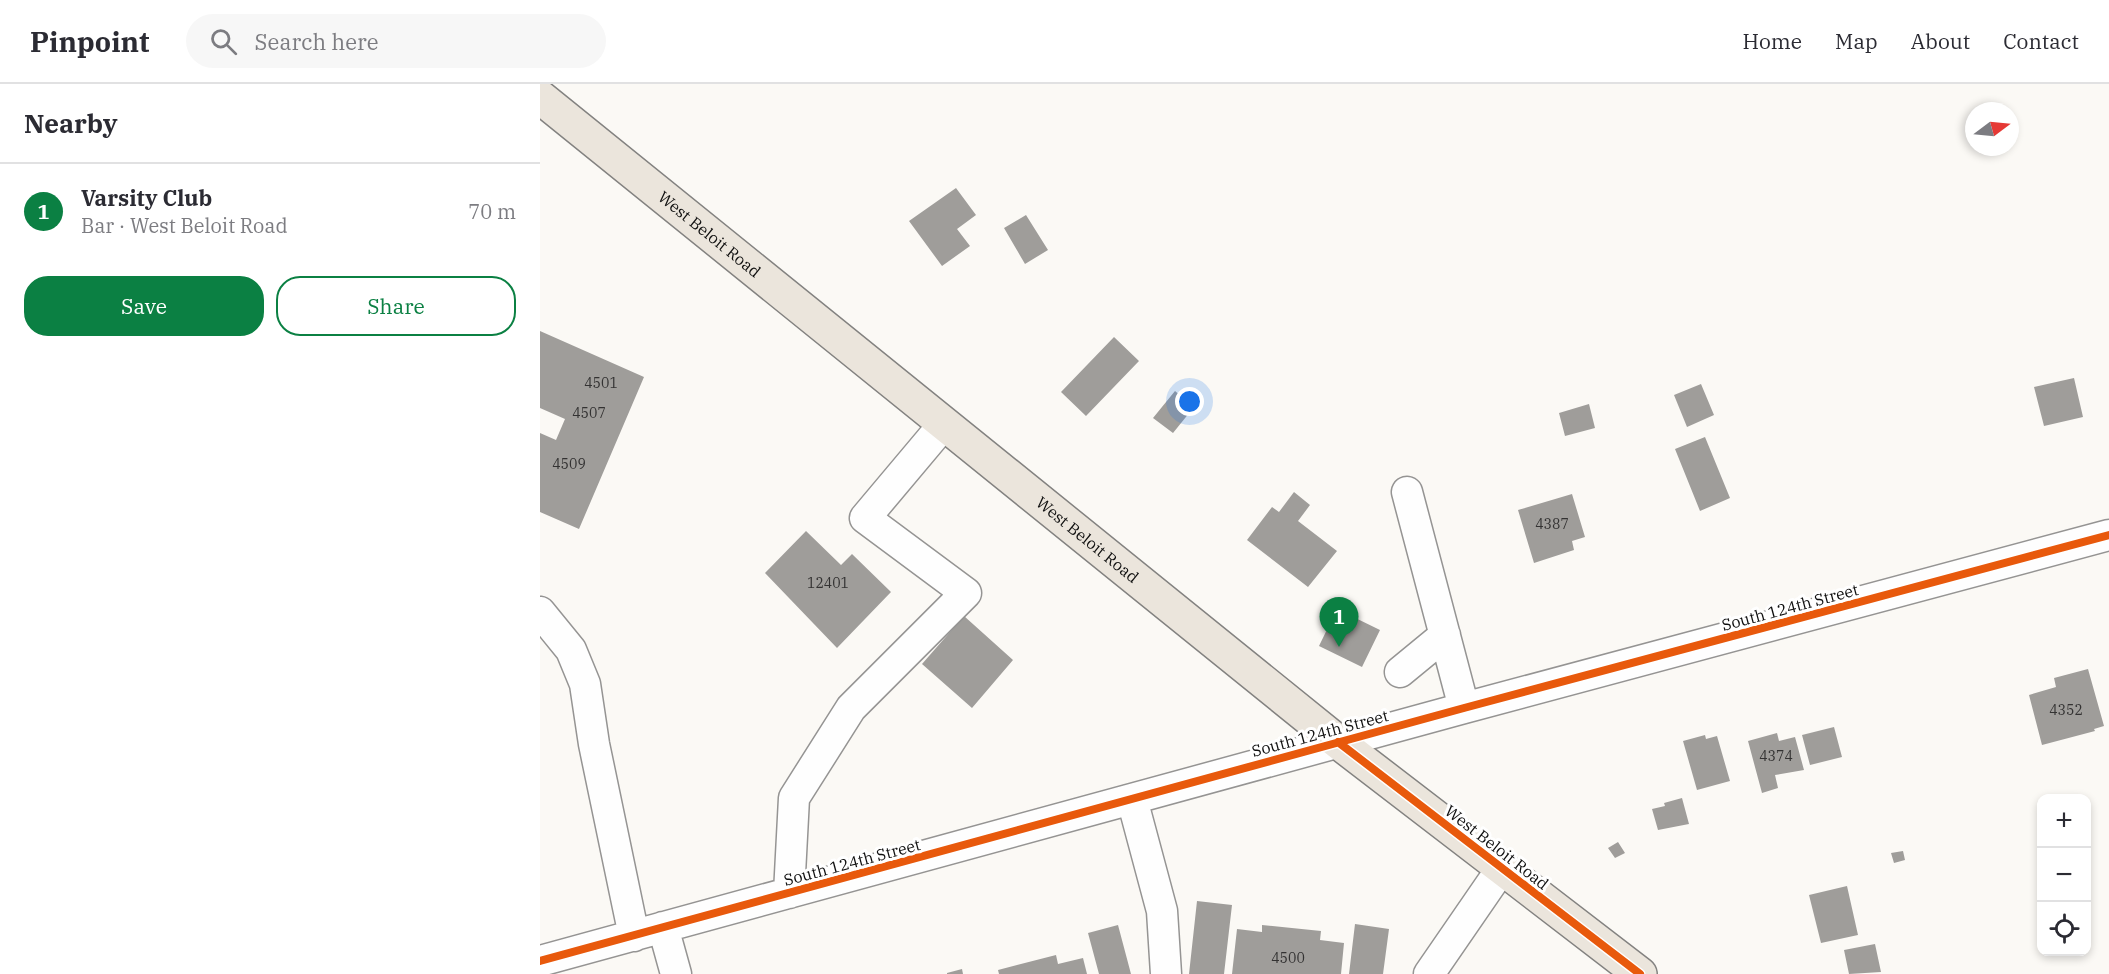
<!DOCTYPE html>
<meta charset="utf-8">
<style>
:root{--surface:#fff;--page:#f7f7f7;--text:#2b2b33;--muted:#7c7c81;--line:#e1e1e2;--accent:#0b8043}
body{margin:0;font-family:"IBM Plex Serif",serif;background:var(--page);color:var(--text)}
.controls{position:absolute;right:18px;bottom:18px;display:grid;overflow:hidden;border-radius:12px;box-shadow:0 3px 9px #0003}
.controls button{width:54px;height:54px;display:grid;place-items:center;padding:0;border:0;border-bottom:2px solid var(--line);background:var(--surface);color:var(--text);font:30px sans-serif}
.compass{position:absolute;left:1425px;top:18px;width:54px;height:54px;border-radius:50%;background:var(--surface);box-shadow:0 3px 9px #0003;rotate:74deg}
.you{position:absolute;left:650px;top:318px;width:21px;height:21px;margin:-15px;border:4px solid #fff;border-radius:50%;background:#1a73e8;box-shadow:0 0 0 9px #1a73e833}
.badge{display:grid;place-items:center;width:39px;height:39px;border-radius:50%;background:var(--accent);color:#fff;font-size:20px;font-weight:700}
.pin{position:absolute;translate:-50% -50px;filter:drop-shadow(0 2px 3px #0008)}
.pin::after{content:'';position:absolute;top:32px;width:21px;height:18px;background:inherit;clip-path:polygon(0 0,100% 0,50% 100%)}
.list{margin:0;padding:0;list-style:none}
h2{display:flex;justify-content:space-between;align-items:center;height:78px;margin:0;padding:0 24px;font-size:26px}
h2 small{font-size:20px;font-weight:400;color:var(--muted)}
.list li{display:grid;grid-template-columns:39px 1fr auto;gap:18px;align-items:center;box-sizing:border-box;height:96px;padding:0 24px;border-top:2px solid var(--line)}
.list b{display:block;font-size:22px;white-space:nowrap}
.list p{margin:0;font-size:20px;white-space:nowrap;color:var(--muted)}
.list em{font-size:20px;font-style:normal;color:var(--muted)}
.actions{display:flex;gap:12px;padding:18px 24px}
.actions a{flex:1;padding:14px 0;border:2px solid var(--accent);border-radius:24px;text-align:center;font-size:21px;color:var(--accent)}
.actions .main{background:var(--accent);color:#fff}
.icon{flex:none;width:33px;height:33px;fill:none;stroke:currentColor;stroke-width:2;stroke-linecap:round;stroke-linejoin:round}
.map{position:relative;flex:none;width:1569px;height:890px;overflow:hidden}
header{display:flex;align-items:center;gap:36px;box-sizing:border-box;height:84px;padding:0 30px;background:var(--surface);border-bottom:2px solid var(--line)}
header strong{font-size:28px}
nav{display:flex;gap:33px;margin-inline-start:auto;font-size:21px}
.search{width:420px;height:54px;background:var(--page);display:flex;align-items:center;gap:15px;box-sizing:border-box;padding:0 21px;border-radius:33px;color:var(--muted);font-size:22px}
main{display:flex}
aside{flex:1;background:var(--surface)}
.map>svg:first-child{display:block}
.building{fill:#9f9d9a}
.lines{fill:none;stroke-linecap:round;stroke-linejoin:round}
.minor-casing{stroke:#959493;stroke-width:33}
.major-casing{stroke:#838280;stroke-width:36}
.minor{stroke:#fefefe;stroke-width:30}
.major{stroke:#ebe5dc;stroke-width:33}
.cycleway-casing{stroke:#fff;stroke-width:11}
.cycleway{stroke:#e8590c;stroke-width:8}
.labels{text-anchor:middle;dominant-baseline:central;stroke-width:6;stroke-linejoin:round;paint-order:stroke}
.number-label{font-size:14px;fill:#333232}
.street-label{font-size:16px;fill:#0f0f0f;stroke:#fff}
</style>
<header>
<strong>Pinpoint</strong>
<div class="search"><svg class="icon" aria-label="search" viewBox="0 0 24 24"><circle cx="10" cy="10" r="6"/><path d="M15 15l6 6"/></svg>Search here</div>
<nav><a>Home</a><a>Map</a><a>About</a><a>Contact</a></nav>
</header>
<main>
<aside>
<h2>Nearby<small></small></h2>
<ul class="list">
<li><span class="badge">1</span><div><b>Varsity Club</b><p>Bar · West Beloit Road</p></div><em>70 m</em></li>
</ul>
<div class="actions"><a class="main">Save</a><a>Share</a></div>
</aside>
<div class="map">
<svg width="1569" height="890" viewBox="0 0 1569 890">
<rect width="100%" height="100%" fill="#fbf9f5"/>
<path class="building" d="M 416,104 L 436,131 L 417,145 L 430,162 L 402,182 L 369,137 Z
M 486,131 L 508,166 L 485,180 L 464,144 Z
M 0,247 L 104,293 L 39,445 L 0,428 L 0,349 L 16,356 L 25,335 L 0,324 Z
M 574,253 L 599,277 L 546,332 L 521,308 Z
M 1534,294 L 1543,333 L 1504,342 L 1494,303 Z
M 1161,300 L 1174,331 L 1147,343 L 1134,311 Z
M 635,307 L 654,323 L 633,349 L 613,334 Z
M 1049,320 L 1055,344 L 1025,352 L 1019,329 Z
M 1165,353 L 1190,414 L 1160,427 L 1135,365 Z
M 754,408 L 770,421 L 758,437 L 797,467 L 768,503 L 707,456 L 732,423 L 739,428 Z
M 1032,410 L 1045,453 L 1032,457 L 1034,466 L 994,479 L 978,426 Z
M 266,447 L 301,481 L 312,470 L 351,508 L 297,564 L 225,489 Z
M 797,525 L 840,546 L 822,583 L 779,562 Z
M 424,532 L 473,576 L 432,624 L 382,580 Z
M 1548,585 L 1564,642 L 1554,645 L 1555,647 L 1502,661 L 1489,611 L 1516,603 L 1514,594 Z
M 1294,643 L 1302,673 L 1270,681 L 1262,651 Z
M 1237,649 L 1239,657 L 1255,653 L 1264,686 L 1235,691 L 1238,704 L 1222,709 L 1208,657 Z
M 1165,651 L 1166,655 L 1177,652 L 1190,697 L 1157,706 L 1143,657 Z
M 1142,714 L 1149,740 L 1118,746 L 1112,725 L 1125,722 L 1124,719 Z
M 1078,758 L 1085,769 L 1075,774 L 1068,764 Z
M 1363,767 L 1365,776 L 1354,779 L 1351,769 Z
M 1307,802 L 1318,851 L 1281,859 L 1269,811 Z
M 657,817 L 692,821 L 684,890 L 649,890 Z
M 815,840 L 849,845 L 843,890 L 809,890 Z
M 578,841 L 591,890 L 559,890 L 548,849 Z
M 722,841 L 781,847 L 780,856 L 804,859 L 801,890 L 692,890 L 697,845 L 722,848 Z
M 1335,860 L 1341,888 L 1309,890 L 1304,866 Z
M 516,871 L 518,880 L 543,874 L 547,890 L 459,890 L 458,886 Z
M 422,885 L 423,890 L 407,890 L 407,889 Z"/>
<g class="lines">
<defs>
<path id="minor" d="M 867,408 L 924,624
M 0,528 L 31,566 L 45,600 L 54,660 L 94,852
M 860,588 L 905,551
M 592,715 L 622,827 L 626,890
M 249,809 L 254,714 L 311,624 L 426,509 L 325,434 L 404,340
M 123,843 L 136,890
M 0,877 L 924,624 L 1569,451
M 889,890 L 962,784"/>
<g id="major">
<path id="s1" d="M 0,13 L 798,658 L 1100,890"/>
</g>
</defs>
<use href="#minor" class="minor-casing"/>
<use href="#major" class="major-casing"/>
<use href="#minor" class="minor"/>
<use href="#major" class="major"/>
<defs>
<path id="cycleway" d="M 798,658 L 1100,890
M 0,877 L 924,624 L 1569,451"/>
</defs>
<use href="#cycleway" class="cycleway-casing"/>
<use href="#cycleway" class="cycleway"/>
</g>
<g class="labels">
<g class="number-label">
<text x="61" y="299">4501</text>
<text x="49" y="329">4507</text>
<text x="29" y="380">4509</text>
<text x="1012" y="440">4387</text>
<text x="288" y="499">12401</text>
<text x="1526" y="626">4352</text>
<text x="1236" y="672">4374</text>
<text x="748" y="874">4500</text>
</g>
<g class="street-label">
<text stroke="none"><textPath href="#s1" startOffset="218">West Beloit Road</textPath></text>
<text stroke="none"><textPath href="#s1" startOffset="704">West Beloit Road</textPath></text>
<text transform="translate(1250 523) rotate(-15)">South 124th Street</text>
<text transform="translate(780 649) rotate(-15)">South 124th Street</text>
<text transform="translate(957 763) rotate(38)">West Beloit Road</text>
<text transform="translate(312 778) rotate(-15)">South 124th Street</text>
</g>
</g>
</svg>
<div class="controls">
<button>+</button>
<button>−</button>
<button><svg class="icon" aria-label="locate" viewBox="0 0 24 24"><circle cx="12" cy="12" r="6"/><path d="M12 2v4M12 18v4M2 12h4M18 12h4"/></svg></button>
</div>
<svg class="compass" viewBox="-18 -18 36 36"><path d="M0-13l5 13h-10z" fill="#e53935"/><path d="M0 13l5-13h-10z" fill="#7c7c81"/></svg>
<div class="you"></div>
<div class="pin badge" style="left:799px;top:563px">1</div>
</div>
</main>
